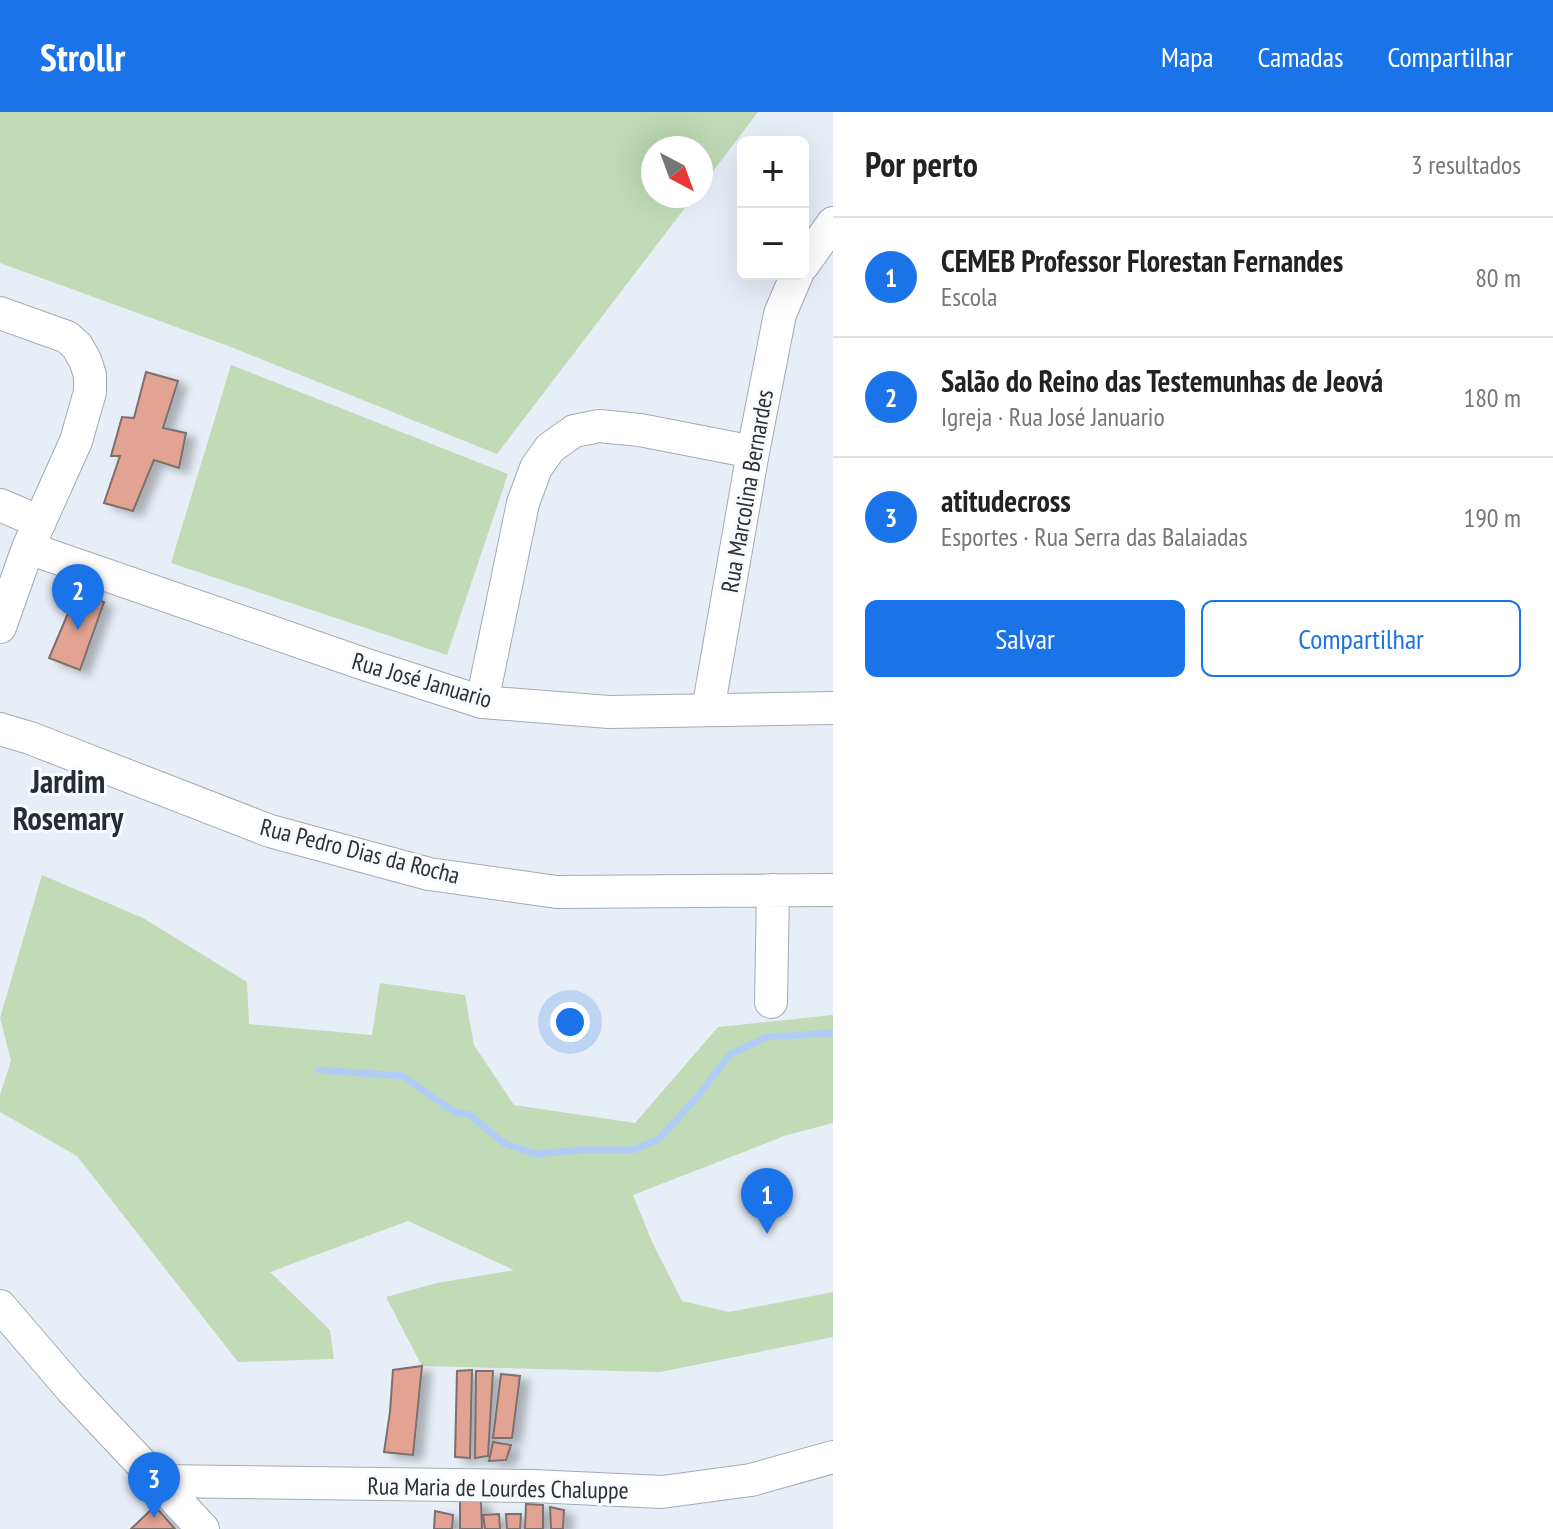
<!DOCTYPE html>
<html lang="pt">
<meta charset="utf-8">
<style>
:root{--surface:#fff;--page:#f6f6f6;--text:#222;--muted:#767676;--line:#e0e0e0;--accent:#1a73e8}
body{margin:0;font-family:"PT Sans Narrow",sans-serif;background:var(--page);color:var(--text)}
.controls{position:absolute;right:24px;top:24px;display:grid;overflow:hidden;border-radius:12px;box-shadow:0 8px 32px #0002}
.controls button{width:72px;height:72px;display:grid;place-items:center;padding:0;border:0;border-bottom:2px solid var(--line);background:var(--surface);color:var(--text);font:40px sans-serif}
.compass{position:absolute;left:641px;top:24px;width:72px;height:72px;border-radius:50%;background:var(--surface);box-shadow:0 8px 32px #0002;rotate:139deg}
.you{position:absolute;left:570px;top:910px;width:28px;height:28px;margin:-20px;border:6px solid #fff;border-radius:50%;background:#1a73e8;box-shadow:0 0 0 12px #1a73e833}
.badge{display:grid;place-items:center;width:52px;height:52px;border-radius:50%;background:var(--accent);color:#fff;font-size:26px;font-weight:700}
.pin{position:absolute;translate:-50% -66px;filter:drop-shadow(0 2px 4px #0008)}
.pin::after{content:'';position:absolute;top:42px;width:28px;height:24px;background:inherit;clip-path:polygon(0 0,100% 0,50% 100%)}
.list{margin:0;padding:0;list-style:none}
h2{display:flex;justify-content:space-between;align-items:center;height:104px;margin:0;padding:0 32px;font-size:34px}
h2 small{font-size:26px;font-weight:400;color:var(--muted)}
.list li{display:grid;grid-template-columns:52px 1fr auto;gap:24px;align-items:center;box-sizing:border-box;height:120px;padding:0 32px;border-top:2px solid var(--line)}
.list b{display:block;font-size:30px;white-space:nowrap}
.list p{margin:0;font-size:26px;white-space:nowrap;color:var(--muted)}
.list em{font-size:26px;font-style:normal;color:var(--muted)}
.actions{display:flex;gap:16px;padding:24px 32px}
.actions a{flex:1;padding:18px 0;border:2px solid var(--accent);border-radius:12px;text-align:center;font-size:28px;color:var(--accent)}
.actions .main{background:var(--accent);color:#fff}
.map{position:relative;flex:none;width:833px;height:1417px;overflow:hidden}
header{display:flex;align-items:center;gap:48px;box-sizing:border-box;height:112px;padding:0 40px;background:var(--accent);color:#fff}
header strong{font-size:38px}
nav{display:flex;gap:44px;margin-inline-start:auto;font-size:28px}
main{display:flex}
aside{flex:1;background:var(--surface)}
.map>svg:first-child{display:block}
.green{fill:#c0dbb6}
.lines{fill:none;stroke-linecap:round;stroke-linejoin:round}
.stream{stroke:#b2cdf5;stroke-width:7}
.building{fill:#e2a392;stroke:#7b6f6c;stroke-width:2;filter:url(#shadow)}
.minor-casing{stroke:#a3aab3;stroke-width:34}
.minor{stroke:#fff;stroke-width:32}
.labels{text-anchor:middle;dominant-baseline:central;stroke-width:6;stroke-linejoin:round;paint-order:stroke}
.street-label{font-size:24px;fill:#2e3034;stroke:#f8fbfe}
.district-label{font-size:32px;font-weight:bold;fill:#272c33;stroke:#f8fbfe}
</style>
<header>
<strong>Strollr</strong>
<nav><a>Mapa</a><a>Camadas</a><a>Compartilhar</a></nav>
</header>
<main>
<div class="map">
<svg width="833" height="1417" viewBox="0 0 833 1417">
<defs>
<filter id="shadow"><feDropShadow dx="9" dy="5" stdDeviation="4" flood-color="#0004"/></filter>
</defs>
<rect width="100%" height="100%" fill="#e7eef7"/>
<path class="green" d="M 0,0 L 758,0 L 701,75 L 701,36 L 653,36 L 653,84 L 694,84 L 497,342 L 231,235 L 0,151 Z
M 231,253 L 508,362 L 447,543 L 171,451 Z
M 42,763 L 143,806 L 247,870 L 249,912 L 372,923 L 380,871 L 465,883 L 474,933 L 514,993 L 635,1011 L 718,915 L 833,903 L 833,1011 L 787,1023 L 633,1083 L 653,1132 L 682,1189 L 729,1200 L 833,1180 L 833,1225 L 660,1260 L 422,1254 L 386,1185 L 437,1171 L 514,1158 L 408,1109 L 270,1160 L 330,1218 L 334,1247 L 238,1250 L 77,1044 L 0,1000 L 0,983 L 11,949 L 0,906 Z"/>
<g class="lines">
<path class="stream" d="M 319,958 L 403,964 L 454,1000 L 470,1003 L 504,1031 L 535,1042 L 581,1038 L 633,1038 L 659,1027 L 698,984 L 730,942 L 767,925 L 833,921"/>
</g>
<path class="building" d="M 146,260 L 178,269 L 163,316 L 186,321 L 179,356 L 154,348 L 133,399 L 104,391 L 120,344 L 111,344 L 122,305 L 134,306 Z
M 77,480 L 104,490 L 80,558 L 49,546 Z
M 422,1254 L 413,1343 L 384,1340 L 390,1300 L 393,1258 Z
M 472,1258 L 470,1346 L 455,1345 L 457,1259 Z
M 476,1259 L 493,1259 L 488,1344 L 475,1346 Z
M 501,1262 L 520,1264 L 512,1326 L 493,1326 Z
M 493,1330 L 511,1333 L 506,1348 L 489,1349 Z
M 460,1388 L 481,1389 L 482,1417 L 460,1417 Z
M 526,1392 L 543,1393 L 543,1417 L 525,1417 Z
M 155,1394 L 175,1417 L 131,1417 Z
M 550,1395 L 564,1398 L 563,1417 L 551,1417 Z
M 435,1399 L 453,1403 L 452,1417 L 434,1417 Z
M 499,1402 L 500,1417 L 485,1417 L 483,1403 Z
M 506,1402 L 521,1402 L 520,1417 L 507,1417 Z"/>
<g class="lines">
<defs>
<path id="minor" d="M 803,153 L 833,111
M 0,201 L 67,225 L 77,234 L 85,248 L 90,263 L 90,280 L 76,329 L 28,436 L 0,515
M 0,393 L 40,410
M 28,436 L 364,552 L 482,590 L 609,600 L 833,596
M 482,590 L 523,391 L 536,356 L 550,336 L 574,319 L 599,314 L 640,318 L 753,340
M 708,598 L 753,340 L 780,202 L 797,162
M 0,617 L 30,626 L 270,719 L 429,762 L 557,780 L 833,778
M 771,890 L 773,778
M 0,1194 L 72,1278 L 203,1417
M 158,1369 L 533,1374 L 662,1380 L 751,1368 L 833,1345"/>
</defs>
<use href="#minor" class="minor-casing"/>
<use href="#minor" class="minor"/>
</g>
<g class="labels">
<g class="street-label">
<text transform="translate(747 379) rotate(-80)">Rua Marcolina Bernardes</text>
<text transform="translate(422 568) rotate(16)">Rua José Januario</text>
<text transform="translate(360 739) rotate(14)">Rua Pedro Dias da Rocha</text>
<text transform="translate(498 1376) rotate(1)">Rua Maria de Lourdes Chaluppe</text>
</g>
<g class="district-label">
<text x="68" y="669">Jardim<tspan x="68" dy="37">Rosemary</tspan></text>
</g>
</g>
</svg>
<div class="controls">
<button>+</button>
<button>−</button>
</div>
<svg class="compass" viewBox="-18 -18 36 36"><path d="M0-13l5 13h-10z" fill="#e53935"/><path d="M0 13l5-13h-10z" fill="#767676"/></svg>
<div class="you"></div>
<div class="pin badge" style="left:767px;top:1122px">1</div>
<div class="pin badge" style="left:78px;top:518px">2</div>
<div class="pin badge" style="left:154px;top:1406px">3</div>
</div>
<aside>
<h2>Por perto<small>3 resultados</small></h2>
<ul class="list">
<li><span class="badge">1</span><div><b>CEMEB Professor Florestan Fernandes</b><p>Escola</p></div><em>80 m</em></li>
<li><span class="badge">2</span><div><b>Salão do Reino das Testemunhas de Jeová</b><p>Igreja · Rua José Januario</p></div><em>180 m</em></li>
<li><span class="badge">3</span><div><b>atitudecross</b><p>Esportes · Rua Serra das Balaiadas</p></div><em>190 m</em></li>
</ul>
<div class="actions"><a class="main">Salvar</a><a>Compartilhar</a></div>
</aside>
</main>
